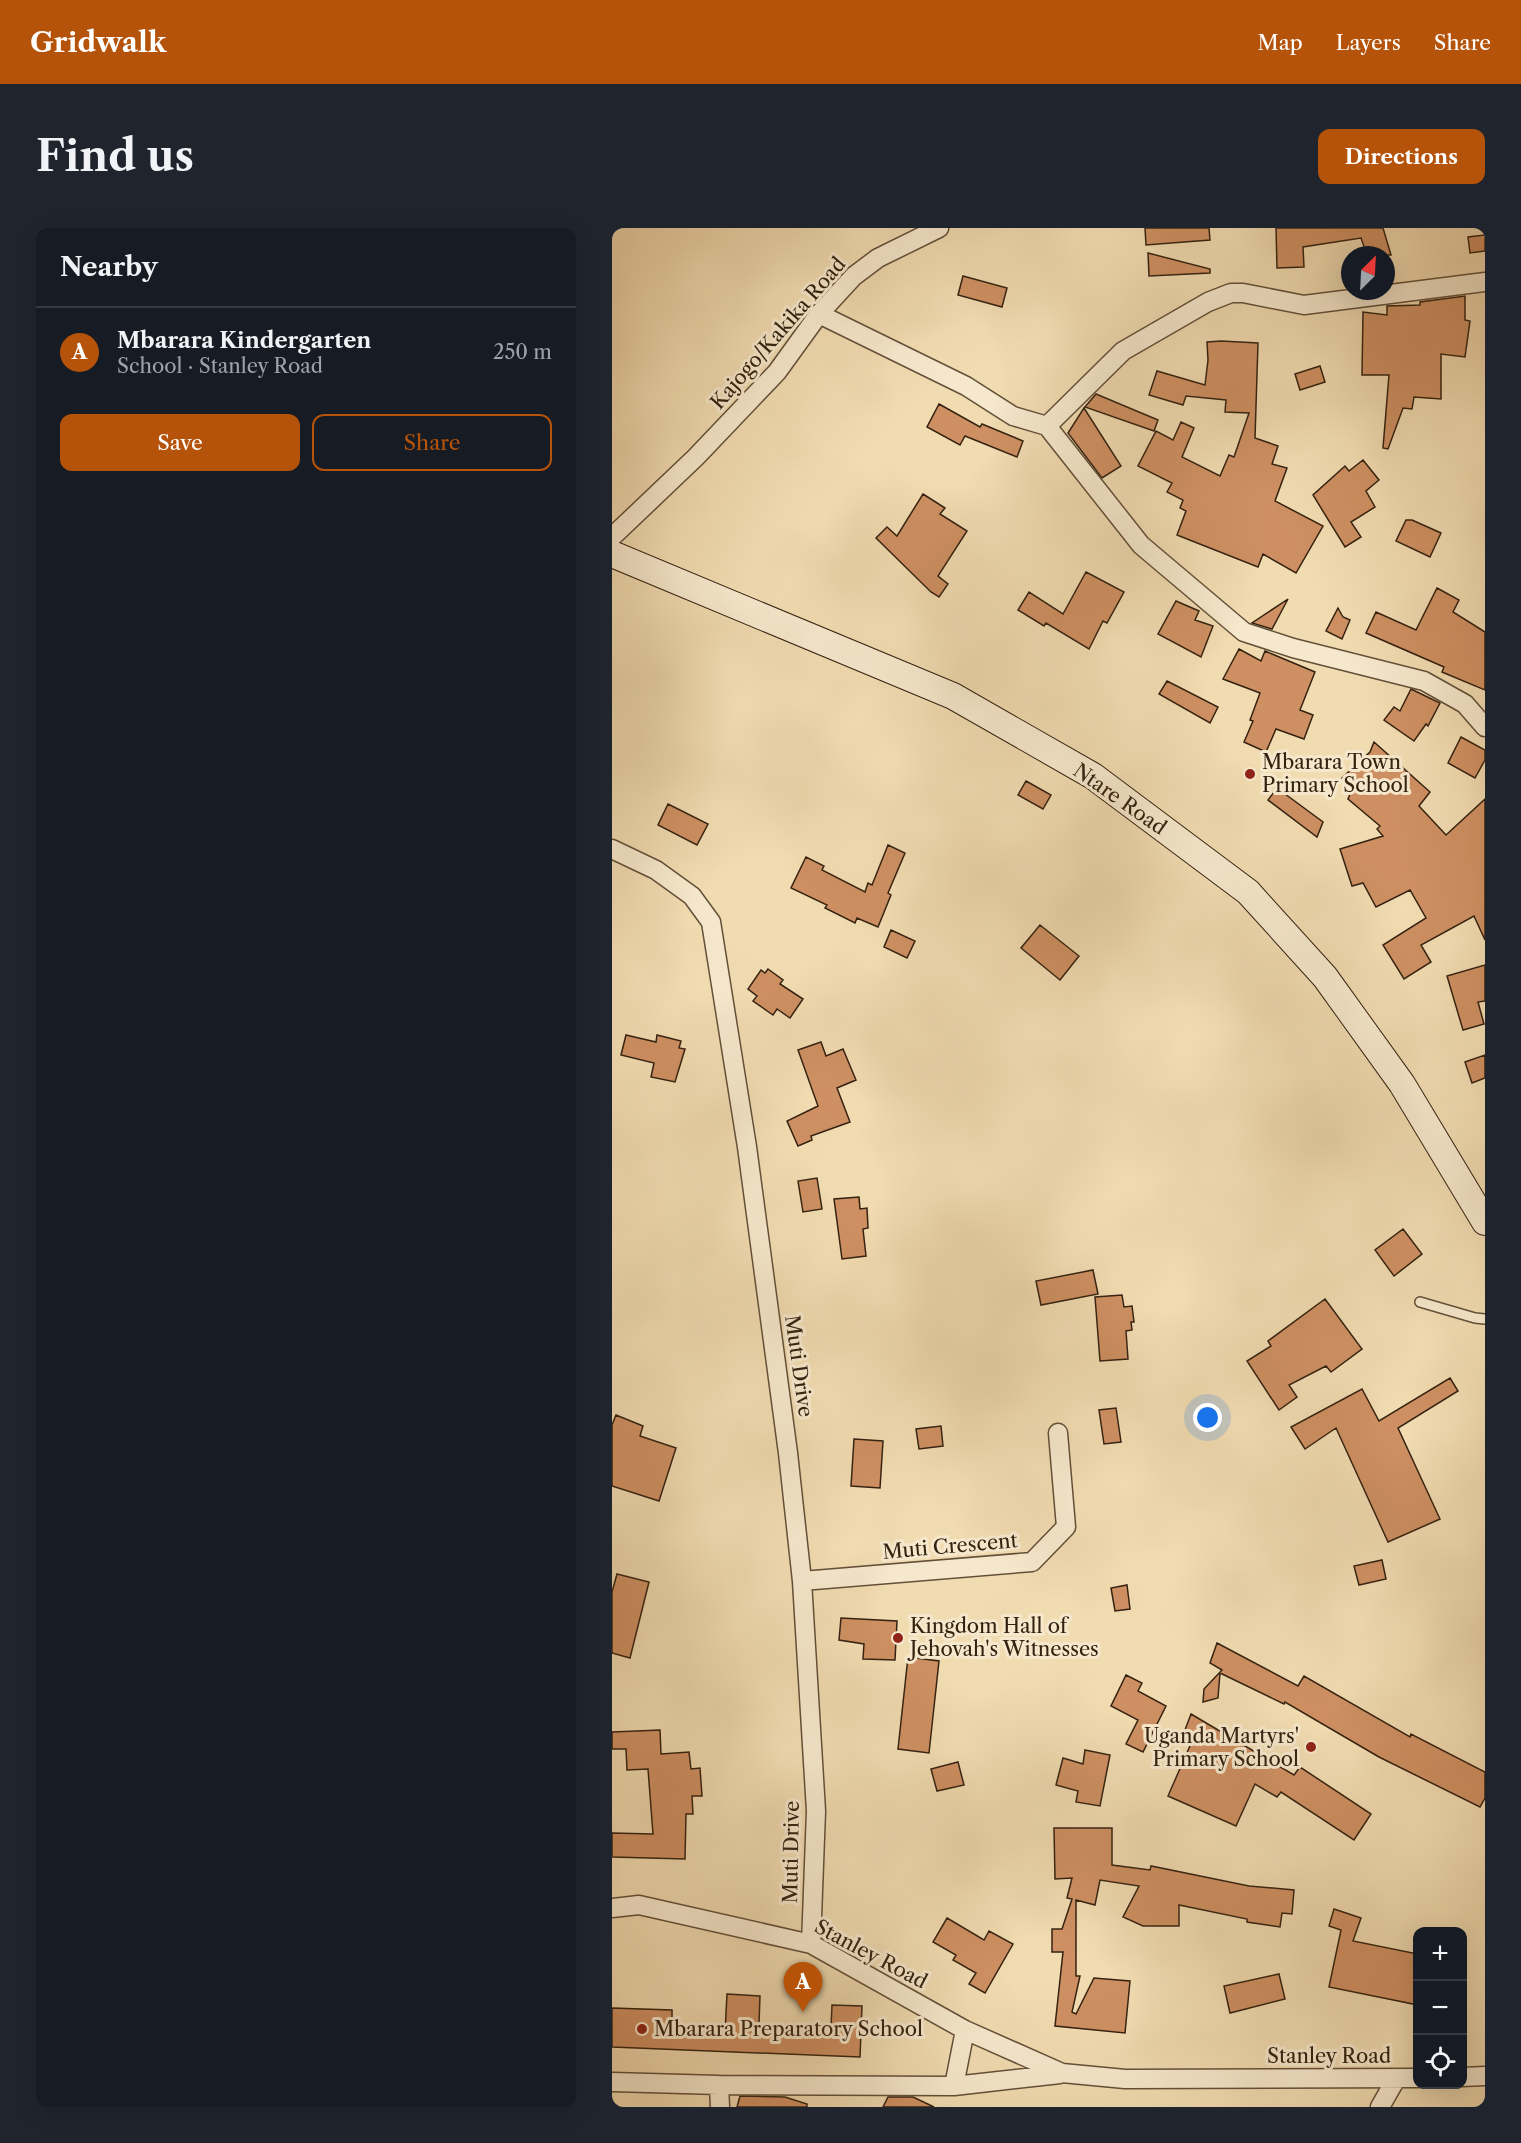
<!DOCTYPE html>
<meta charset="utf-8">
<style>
:root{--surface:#171b24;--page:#20242c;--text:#f1f3f6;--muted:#9ea1a6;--line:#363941;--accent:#b45309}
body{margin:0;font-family:"Libre Caslon Text",serif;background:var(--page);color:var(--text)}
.controls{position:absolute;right:18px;bottom:18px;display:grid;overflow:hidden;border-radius:12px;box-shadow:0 6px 24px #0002}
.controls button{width:54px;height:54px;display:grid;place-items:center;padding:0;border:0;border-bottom:2px solid var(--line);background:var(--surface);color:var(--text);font:30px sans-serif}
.compass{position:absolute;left:729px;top:18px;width:54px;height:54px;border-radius:50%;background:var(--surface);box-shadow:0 6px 24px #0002;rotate:24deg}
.you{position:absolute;left:596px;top:1190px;width:21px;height:21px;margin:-15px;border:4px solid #fff;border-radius:50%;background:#1a73e8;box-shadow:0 0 0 9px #1a73e833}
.badge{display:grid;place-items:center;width:39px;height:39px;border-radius:50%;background:var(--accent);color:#fff;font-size:20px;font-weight:700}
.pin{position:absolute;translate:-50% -50px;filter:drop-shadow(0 2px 3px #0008)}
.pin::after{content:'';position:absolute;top:32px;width:21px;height:18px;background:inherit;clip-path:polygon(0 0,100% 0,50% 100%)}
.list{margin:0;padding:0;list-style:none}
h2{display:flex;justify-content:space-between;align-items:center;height:78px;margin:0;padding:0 24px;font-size:26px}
h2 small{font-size:20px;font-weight:400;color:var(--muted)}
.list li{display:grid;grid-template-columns:39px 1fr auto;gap:18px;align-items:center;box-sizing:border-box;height:90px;padding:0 24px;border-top:2px solid var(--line)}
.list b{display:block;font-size:22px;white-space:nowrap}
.list p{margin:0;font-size:20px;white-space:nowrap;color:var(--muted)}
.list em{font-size:20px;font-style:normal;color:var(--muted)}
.actions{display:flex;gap:12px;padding:18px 24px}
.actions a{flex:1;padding:14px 0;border:2px solid var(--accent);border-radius:12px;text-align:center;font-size:21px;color:var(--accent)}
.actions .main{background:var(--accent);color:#fff}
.icon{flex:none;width:33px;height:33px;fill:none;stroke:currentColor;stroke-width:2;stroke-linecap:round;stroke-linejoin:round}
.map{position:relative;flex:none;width:873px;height:1879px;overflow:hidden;border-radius:12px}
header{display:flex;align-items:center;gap:36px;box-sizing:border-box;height:84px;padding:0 30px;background:var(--accent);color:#fff}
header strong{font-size:28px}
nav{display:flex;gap:33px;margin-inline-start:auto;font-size:21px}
.intro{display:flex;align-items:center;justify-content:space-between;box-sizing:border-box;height:144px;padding:0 36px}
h1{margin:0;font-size:42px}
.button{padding:15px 27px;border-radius:12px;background:var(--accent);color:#fff;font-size:21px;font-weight:700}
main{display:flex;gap:36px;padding:0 36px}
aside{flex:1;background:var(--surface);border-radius:12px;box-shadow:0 6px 24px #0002}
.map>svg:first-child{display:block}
.building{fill:#ce9062;stroke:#342211;stroke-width:1.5}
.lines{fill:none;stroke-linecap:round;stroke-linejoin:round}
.lane-casing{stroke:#635039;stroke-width:12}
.street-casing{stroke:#635039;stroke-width:21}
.secondary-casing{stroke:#342211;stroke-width:28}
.lane{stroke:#f6e8cc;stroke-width:9}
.street{stroke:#f6e8cc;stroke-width:18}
.secondary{stroke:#f6e8cc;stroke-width:26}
.poi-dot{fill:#8f2418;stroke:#f6e8cc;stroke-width:2}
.labels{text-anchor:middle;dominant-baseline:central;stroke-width:6;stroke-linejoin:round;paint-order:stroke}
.street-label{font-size:20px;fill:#342211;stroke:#f6e8cc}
.poi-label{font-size:20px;fill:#342211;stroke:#f6e8cc;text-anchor:start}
</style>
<header>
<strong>Gridwalk</strong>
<nav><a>Map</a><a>Layers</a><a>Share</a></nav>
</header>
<div class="intro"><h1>Find us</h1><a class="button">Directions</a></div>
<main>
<aside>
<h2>Nearby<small></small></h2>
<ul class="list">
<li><span class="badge">A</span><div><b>Mbarara Kindergarten</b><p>School · Stanley Road</p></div><em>250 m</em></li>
</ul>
<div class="actions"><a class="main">Save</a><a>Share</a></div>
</aside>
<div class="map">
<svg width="873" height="1879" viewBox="0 0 873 1879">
<rect width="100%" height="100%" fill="#f1dbb1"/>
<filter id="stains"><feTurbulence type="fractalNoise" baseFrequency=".00333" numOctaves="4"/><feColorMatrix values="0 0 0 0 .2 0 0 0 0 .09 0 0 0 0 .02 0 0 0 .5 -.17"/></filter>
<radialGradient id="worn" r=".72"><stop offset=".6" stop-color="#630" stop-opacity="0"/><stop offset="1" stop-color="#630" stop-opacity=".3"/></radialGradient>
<path class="building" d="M 533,0 L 597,0 L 598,12 L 534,17 Z
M 664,0 L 771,0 L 779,27 L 755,27 L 749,10 L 691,19 L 692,39 L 665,40 Z
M 873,7 L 873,23 L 858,25 L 856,9 Z
M 536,25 L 598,41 L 598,45 L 537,48 Z
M 351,48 L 395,60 L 390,79 L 346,67 Z
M 853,68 L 853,92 L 858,93 L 853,129 L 829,126 L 829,171 L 802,169 L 800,181 L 791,180 L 776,221 L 771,220 L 777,147 L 750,147 L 751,84 L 775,87 L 775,78 L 808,77 L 808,74 Z
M 609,113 L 646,115 L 643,210 L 666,218 L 660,236 L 675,240 L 663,273 L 711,298 L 684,345 L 651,326 L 646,339 L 565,307 L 574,283 L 568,280 L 571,272 L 555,264 L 560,255 L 526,238 L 544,203 L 561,212 L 569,194 L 582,200 L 570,229 L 608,248 L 617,227 L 622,229 L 637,185 L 613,184 L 614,172 L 574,168 L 571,177 L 537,167 L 545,143 L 593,157 L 596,132 L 595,114 Z
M 708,138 L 713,154 L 688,162 L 683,146 Z
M 484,166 L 546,192 L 542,203 L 473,179 Z
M 327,176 L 368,199 L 370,196 L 411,213 L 405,229 L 353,208 L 348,217 L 315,199 Z
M 472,180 L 509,238 L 490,250 L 456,205 Z
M 751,232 L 767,252 L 754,263 L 763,279 L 739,294 L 749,309 L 733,319 L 701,267 L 733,238 L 737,243 Z
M 311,266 L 333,280 L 328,286 L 355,303 L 326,348 L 336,356 L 327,369 L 319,364 L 264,310 L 275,299 L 285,308 Z
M 794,292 L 800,292 L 829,305 L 818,329 L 784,313 Z
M 474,344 L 512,364 L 495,395 L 491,393 L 477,421 L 434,395 L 432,398 L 406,382 L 417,364 L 451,386 Z
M 825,360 L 847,372 L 841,384 L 873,404 L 873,462 L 830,444 L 832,439 L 754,405 L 764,384 L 804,402 Z
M 676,371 L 660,401 L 640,395 Z
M 564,373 L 587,383 L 583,392 L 601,398 L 589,429 L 546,406 Z
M 726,380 L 731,389 L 738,392 L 730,411 L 714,403 Z
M 627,421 L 649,433 L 653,423 L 703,444 L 688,482 L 701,487 L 692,511 L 664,501 L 654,524 L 632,514 L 641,493 L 638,492 L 648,465 L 611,451 Z
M 555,453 L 606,479 L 598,495 L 547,466 Z
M 799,461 L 828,475 L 816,498 L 814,496 L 802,513 L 772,492 L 782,479 L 788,483 Z
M 849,509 L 873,522 L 873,532 L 863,550 L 836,535 Z
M 762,514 L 818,564 L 807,578 L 834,607 L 873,571 L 873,712 L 862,688 L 809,717 L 819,734 L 792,751 L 771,717 L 814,690 L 798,662 L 764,679 L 751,655 L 740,658 L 728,621 L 771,608 L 765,601 L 768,598 L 736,571 L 740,561 L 730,550 L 758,524 Z
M 414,553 L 439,567 L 431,581 L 406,567 Z
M 665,560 L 711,594 L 705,609 L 656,572 Z
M 56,576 L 96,596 L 85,617 L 46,597 Z
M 276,617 L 293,625 L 276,665 L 279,667 L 266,699 L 245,690 L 243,695 L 213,680 L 215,677 L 179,660 L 194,629 L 212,638 L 210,642 L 253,664 L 256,655 L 260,657 Z
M 428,697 L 467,728 L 448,752 L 409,720 Z
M 279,702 L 303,713 L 295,730 L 272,719 Z
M 873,737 L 873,773 L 866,774 L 872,796 L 851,802 L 835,748 Z
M 156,741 L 171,752 L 168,756 L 191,771 L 178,790 L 165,781 L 161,787 L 141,773 L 145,768 L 136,761 L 149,742 L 153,745 Z
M 14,807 L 44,814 L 45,807 L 69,813 L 67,820 L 73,821 L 63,854 L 39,849 L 42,835 L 9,827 Z
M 209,814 L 214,828 L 231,821 L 244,852 L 225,860 L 238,894 L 199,908 L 200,912 L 186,918 L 175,893 L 206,878 L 186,822 Z
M 873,827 L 873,850 L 860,855 L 853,834 Z
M 205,950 L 210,981 L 191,984 L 186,953 Z
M 247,969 L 248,981 L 255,980 L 256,1000 L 251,1001 L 254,1028 L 230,1031 L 222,971 Z
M 791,1001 L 810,1026 L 782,1048 L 763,1022 Z
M 481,1042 L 486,1066 L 429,1077 L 424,1053 Z
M 510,1067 L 512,1079 L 520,1078 L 522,1094 L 519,1094 L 520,1102 L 514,1103 L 516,1131 L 488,1133 L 483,1069 Z
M 713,1071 L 750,1121 L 719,1144 L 714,1138 L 677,1157 L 685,1169 L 667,1182 L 635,1133 L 659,1118 L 656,1113 Z
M 838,1150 L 846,1163 L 786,1200 L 828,1291 L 776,1314 L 724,1200 L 693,1221 L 679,1199 L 750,1161 L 767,1193 Z
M 504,1180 L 509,1214 L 492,1216 L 487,1182 Z
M 4,1187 L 31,1198 L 28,1208 L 64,1220 L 47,1273 L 0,1258 L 0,1197 Z
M 329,1198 L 331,1218 L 307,1221 L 304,1201 Z
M 242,1211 L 271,1213 L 268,1260 L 239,1258 Z
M 770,1332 L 774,1351 L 747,1357 L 742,1338 Z
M 5,1346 L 37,1354 L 18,1430 L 0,1425 L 0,1364 Z
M 515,1357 L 518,1381 L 503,1383 L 499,1360 Z
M 229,1390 L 285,1393 L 283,1432 L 251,1431 L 252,1416 L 227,1412 Z
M 605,1415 L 686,1458 L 692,1448 L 798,1509 L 799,1506 L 873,1544 L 873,1570 L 868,1579 L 767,1529 L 673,1474 L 672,1476 L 608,1445 L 606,1470 L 591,1474 L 592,1461 L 610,1442 L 598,1435 Z
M 296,1429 L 327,1433 L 317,1525 L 286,1521 Z
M 514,1447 L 530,1455 L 526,1463 L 554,1478 L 531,1524 L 514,1516 L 526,1492 L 499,1478 Z
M 579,1486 L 682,1547 L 688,1539 L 759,1586 L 742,1612 L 669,1564 L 665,1569 L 643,1556 L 624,1598 L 556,1568 L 581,1511 L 571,1507 Z
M 48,1502 L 49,1526 L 77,1524 L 79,1541 L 88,1540 L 90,1568 L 80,1568 L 81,1586 L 74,1586 L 73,1631 L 0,1629 L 0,1605 L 41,1606 L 36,1541 L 15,1542 L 14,1521 L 0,1521 L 0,1504 Z
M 473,1522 L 498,1527 L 488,1578 L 464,1574 L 466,1563 L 444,1557 L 451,1530 L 471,1536 Z
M 346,1534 L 352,1557 L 325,1563 L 319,1541 Z
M 442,1600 L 500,1600 L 500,1637 L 538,1642 L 539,1638 L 637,1658 L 682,1662 L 680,1686 L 670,1685 L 668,1699 L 635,1694 L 635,1691 L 567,1677 L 567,1698 L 531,1698 L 511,1689 L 527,1658 L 488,1652 L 483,1677 L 464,1672 L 464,1748 L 468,1748 L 460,1784 L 464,1786 L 482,1750 L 518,1753 L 513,1805 L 443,1798 L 451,1724 L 440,1724 L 440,1701 L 450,1701 L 460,1671 L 455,1670 L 460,1650 L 443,1651 Z
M 722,1681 L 749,1690 L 741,1713 L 806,1726 L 806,1777 L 717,1759 L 729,1702 L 717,1698 Z
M 335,1690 L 372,1712 L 377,1703 L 401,1716 L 373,1765 L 357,1756 L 364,1745 L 341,1732 L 344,1727 L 321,1714 Z
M 667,1746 L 673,1771 L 618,1785 L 612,1758 Z
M 115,1766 L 148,1768 L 147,1796 L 219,1799 L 220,1777 L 250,1778 L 248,1829 L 0,1819 L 0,1780 L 60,1782 L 60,1803 L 113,1805 Z
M 128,1868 L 173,1869 L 195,1876 L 195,1879 L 125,1879 Z
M 276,1869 L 301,1869 L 322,1879 L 271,1879 Z"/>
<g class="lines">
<defs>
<path id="lane" d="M 808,1074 L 863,1090 L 873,1091"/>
<path id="street" d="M 207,86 L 354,158 L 401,188 L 435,198 L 529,317 L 632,404 L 681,420 L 812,453 L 853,476 L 873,499
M 435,198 L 511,123 L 596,74 L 619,65 L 631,65 L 692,77 L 873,54
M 0,309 L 84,229 L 165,144 L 207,86 L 242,48 L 266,30 L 327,0
M 0,621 L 44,642 L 80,668 L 99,694 L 135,919 L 176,1225 L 190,1353 L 204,1583 L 199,1716
M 190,1353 L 420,1334 L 454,1299 L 446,1205
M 0,1680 L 27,1677 L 199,1716 L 353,1802 L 450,1845 L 513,1851 L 806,1850
M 850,1849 L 873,1848
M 0,1854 L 107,1857 L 342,1858 L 448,1846
M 107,1857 L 108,1879
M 342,1858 L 353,1802
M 768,1879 L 784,1851"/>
<path id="secondary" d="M 0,326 L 341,468 L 481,548 L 636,664 L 713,749 L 790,856 L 873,994"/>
</defs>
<use href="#lane" class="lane-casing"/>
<use href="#street" class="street-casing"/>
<use href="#secondary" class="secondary-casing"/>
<use href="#lane" class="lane"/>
<use href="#street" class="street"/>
<use href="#secondary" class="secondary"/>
</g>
<g class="poi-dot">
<circle cx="638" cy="546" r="6"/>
<circle cx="286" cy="1410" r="6"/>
<circle cx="699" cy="1519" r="6"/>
<circle cx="30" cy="1801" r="6"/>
</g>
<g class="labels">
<g class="street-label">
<text transform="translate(166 105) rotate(-49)">Kajogo/Kakika Road</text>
<text transform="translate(508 571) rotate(35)">Ntare Road</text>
<text transform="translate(187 1138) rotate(82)">Muti Drive</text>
<text transform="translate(338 1318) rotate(-5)">Muti Crescent</text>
<text transform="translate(179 1624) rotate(-89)">Muti Drive</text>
<text transform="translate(259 1726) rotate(28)">Stanley Road</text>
<text x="717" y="1828">Stanley Road</text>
</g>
<g class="poi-label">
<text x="650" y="534">Mbarara Town<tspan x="650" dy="23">Primary School</tspan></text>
<text x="298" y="1398">Kingdom Hall of<tspan x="298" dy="23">Jehovah's Witnesses</tspan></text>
<text x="687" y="1508" text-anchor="end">Uganda Martyrs'<tspan x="687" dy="23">Primary School</tspan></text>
<text x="42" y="1801">Mbarara Preparatory School</text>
</g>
</g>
<rect width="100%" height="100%" filter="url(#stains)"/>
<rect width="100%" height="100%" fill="url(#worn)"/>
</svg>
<div class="controls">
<button>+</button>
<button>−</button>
<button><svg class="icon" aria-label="locate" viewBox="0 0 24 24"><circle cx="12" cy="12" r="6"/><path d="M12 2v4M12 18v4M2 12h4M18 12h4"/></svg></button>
</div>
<svg class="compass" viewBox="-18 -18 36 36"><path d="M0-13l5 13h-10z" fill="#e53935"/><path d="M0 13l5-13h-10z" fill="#9ea1a6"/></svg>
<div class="you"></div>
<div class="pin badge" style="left:191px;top:1784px">A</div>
</div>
</main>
